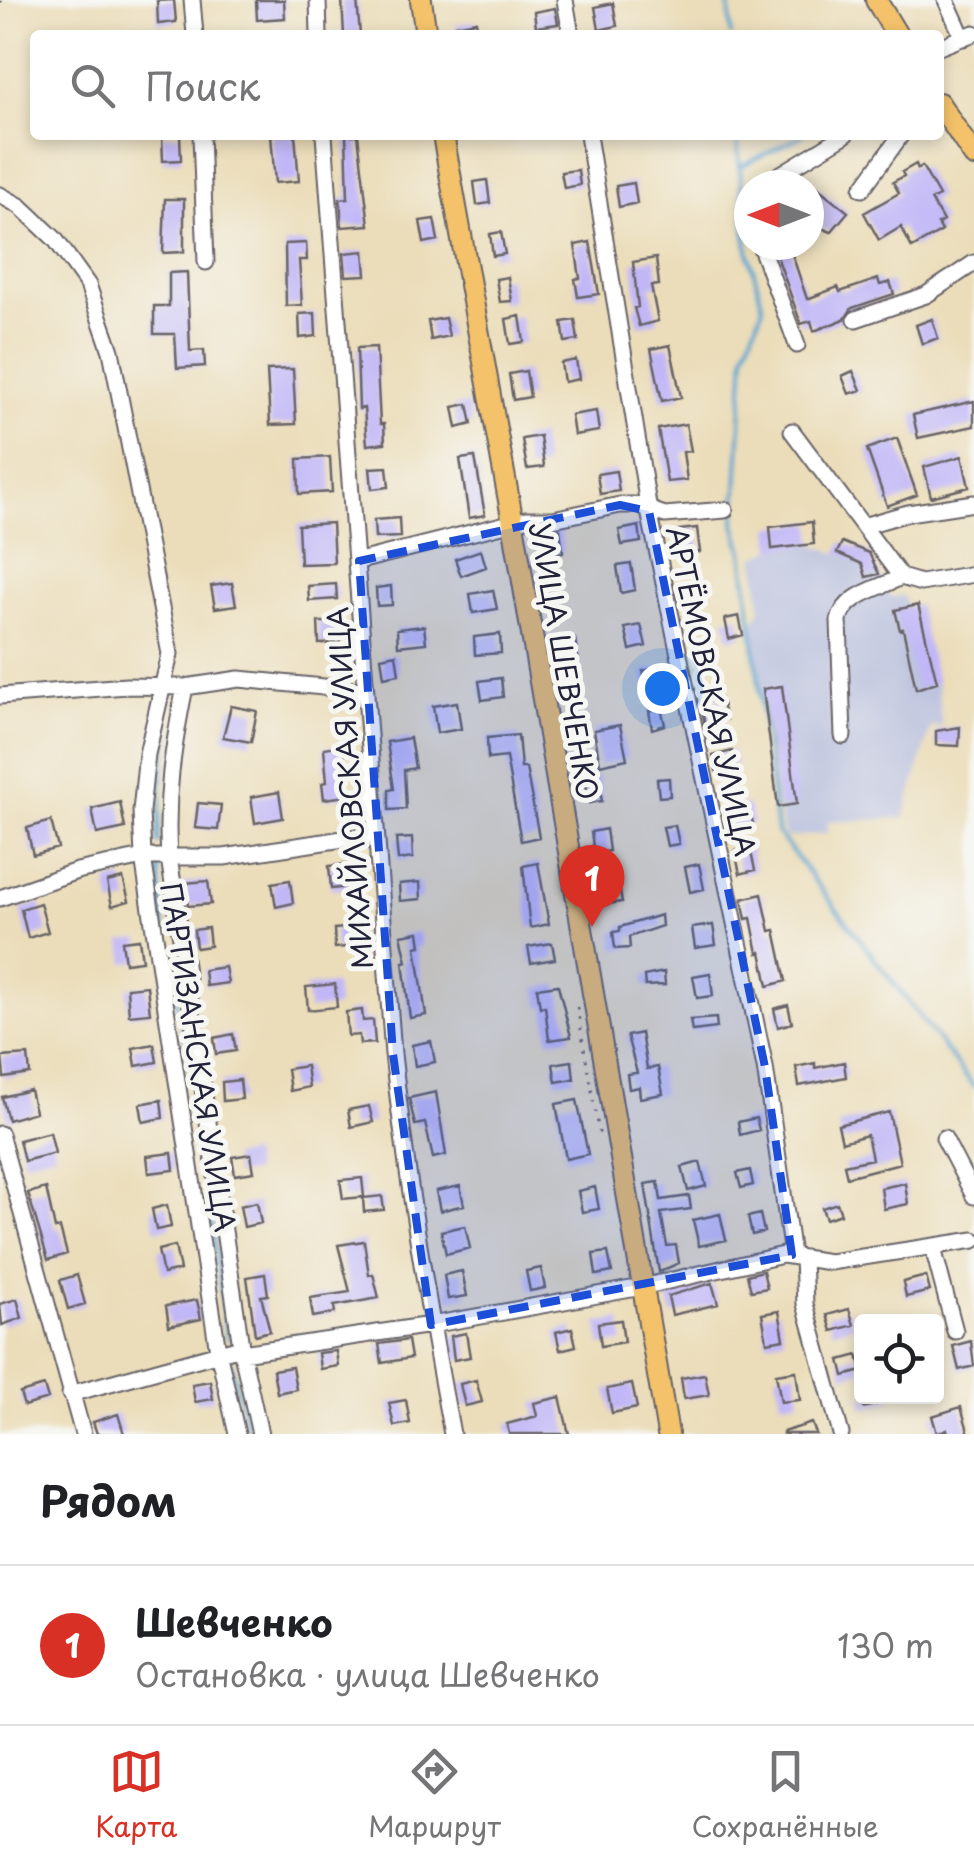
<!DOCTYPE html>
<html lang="ru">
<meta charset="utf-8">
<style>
:root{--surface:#fff;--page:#f6f6f6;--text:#202124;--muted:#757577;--line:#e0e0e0;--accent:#d93025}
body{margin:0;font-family:"Playpen Sans",sans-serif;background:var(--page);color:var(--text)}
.controls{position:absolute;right:30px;bottom:30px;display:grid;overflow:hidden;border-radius:10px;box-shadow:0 5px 15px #0003}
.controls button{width:90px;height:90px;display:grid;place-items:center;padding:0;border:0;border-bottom:2px solid var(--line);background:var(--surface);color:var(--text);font:50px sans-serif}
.compass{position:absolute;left:734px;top:170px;width:90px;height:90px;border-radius:50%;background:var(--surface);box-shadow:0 5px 15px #0003;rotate:270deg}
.you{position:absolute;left:662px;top:688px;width:35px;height:35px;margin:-25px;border:8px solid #fff;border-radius:50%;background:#1a73e8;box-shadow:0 0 0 15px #1a73e833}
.badge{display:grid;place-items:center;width:65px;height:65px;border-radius:50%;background:var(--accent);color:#fff;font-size:32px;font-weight:700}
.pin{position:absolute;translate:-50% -82px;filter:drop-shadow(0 2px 5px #0008)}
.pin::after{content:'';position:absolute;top:52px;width:35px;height:30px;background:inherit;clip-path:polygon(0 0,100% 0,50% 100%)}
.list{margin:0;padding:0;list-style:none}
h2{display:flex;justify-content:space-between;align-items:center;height:130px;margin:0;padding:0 40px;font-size:42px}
h2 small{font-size:32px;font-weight:400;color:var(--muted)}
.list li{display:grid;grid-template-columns:65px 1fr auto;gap:30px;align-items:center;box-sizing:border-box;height:160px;padding:0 40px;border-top:2px solid var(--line)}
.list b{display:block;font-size:38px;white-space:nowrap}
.list p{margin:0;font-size:32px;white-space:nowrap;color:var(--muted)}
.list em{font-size:32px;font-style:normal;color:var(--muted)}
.icon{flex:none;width:55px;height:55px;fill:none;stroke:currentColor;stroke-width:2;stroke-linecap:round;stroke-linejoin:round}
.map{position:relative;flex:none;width:974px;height:1434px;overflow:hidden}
.search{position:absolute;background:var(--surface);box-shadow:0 5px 15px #0003;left:30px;right:30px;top:30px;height:110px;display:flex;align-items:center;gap:25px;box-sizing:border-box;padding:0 35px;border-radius:10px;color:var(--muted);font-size:38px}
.sheet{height:290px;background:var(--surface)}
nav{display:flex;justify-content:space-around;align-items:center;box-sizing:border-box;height:140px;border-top:2px solid var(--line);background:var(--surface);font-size:28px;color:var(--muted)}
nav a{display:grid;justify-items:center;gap:5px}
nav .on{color:var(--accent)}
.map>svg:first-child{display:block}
.industrial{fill:#bdc3de}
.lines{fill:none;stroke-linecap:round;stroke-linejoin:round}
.stream{stroke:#56a3cf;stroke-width:4}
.building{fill:#c1b7f7}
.minor-casing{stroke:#686367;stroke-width:19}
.major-casing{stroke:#686367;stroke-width:24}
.path{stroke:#686367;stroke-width:2.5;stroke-dasharray:2.5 8;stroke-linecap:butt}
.minor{stroke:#fff;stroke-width:15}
.major{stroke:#f3c26a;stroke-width:20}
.marked{fill:#1d4ed8;fill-opacity:0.2;stroke:#1d4ed8;stroke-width:8;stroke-dasharray:20 12;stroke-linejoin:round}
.labels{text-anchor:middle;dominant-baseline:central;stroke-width:10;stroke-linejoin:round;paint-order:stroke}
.street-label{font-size:28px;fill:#22223b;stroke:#f6f6f2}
</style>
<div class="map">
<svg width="974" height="1434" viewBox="0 0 974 1434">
<rect width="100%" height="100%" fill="#f6f6f2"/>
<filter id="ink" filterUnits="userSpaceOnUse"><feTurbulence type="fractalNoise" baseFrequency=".01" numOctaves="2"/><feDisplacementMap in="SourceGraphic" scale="20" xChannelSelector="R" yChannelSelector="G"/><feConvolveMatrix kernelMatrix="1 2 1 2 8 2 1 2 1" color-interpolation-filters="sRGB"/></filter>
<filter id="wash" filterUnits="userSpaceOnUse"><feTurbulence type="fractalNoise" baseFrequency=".0048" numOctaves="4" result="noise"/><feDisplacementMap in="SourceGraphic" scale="40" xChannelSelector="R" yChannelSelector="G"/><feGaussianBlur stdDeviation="2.25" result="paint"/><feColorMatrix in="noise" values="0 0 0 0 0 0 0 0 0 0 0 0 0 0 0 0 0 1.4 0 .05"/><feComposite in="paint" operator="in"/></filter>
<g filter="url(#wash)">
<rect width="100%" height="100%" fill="#ebddb9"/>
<path class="industrial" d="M 814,544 L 862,564 L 866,577 L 879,574 L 890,597 L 904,596 L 907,607 L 918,605 L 937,682 L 942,726 L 931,727 L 904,818 L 828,822 L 828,833 L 785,838 L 778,807 L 753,623 L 761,609 L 755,557 L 772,549 Z"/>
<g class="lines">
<path class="stream" d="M 729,0 L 731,35
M 737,135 L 747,245 L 763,307 L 745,353 L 735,524 L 743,552 L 777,832 L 974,1087
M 739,167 L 803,135
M 158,843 L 161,786 L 169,735
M 158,862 L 165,938 L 194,1091 L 227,1339
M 231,1362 L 249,1434"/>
</g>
<g id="blocks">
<path class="building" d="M 174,0 L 176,22 L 158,24 L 157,1 Z
M 256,0 L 284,0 L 285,18 L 257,20 Z
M 342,0 L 357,0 L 360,35 L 344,35 Z
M 613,3 L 617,26 L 599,30 L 595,7 Z
M 555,8 L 558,24 L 536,27 L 534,12 Z
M 476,21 L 479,35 L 458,35 L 456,25 Z
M 162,135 L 180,135 L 181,160 L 163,161 Z
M 271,135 L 295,135 L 299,181 L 275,183 Z
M 346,135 L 358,135 L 369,225 L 342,227 L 340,199 L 348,198 Z
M 916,164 L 918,169 L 922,166 L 939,196 L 931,200 L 943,221 L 938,224 L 942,231 L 912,248 L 901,227 L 879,240 L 864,213 L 899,193 L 893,182 L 904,176 L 902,172 Z
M 578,170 L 580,185 L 564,188 L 561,172 Z
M 487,180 L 490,203 L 477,205 L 474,182 Z
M 634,183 L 637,203 L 619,207 L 616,186 Z
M 817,187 L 848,212 L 831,232 L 814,225 L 809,217 L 809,193 Z
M 165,199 L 184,199 L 184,252 L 163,253 Z
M 434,219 L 438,240 L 424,243 L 420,221 Z
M 501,232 L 505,254 L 493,256 L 490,234 Z
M 590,242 L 599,294 L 578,297 L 575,279 L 580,278 L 575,245 Z
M 306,243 L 307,260 L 299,260 L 302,305 L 286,306 L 285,244 Z
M 773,245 L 789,245 L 807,299 L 838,287 L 840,292 L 878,279 L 880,285 L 890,282 L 894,294 L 852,308 L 845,319 L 814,331 L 811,321 L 801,324 Z
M 364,251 L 366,275 L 346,276 L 344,253 Z
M 656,258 L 659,285 L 651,286 L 658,321 L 639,326 L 634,308 L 638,307 L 633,262 Z
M 187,272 L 190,351 L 204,350 L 205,366 L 177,368 L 175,334 L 154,334 L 154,306 L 169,306 L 169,273 Z
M 508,277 L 512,301 L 500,302 L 496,279 Z
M 315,313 L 316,336 L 300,338 L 299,314 Z
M 520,316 L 524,342 L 510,344 L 506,319 Z
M 445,318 L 449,336 L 431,340 L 428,321 Z
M 932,319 L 938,338 L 922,344 L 916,325 Z
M 575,320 L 578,340 L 565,342 L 562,322 Z
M 670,345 L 681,397 L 662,401 L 651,349 Z
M 376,347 L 380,424 L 384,424 L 385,443 L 367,445 L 364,408 L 359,409 L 357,348 Z
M 576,360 L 579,379 L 564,382 L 561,363 Z
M 293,369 L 296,424 L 270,425 L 267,370 Z
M 526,371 L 530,397 L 513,400 L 509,374 Z
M 853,371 L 861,390 L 849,394 L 842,376 Z
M 974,401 L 974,426 L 918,438 L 913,415 Z
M 468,404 L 472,424 L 457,428 L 453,407 Z
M 596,411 L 599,431 L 574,435 L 571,415 Z
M 686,424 L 691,451 L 683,452 L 687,480 L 667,482 L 658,429 Z
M 540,436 L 544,467 L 527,469 L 522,439 Z
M 897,438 L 917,495 L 887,506 L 867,449 Z
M 962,456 L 969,487 L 931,497 L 924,467 Z
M 330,457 L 332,492 L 299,494 L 298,459 Z
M 475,457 L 485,515 L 469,518 L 460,459 Z
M 387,467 L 389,487 L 372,489 L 370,468 Z
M 616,471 L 619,491 L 600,494 L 597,474 Z
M 399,518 L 400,537 L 375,538 L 374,520 Z
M 812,522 L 814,544 L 772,549 L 770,527 Z
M 332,523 L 334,563 L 300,564 L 298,525 Z
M 639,526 L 641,542 L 622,545 L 619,530 Z
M 697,528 L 700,552 L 682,554 L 679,530 Z
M 560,529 L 563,552 L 548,555 L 545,531 Z
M 842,542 L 869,553 L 879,574 L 866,577 L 862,564 L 837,553 Z
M 481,550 L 486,567 L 461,576 L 455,559 Z
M 631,564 L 635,590 L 621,593 L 617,566 Z
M 692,582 L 695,598 L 679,601 L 676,585 Z
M 232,583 L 236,605 L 215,608 L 211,586 Z
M 336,584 L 337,599 L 309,601 L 308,586 Z
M 391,586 L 392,605 L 377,606 L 376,588 Z
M 493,590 L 497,609 L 473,613 L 470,594 Z
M 918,605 L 937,682 L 916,689 L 903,629 L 900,630 L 895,610 Z
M 739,616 L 743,635 L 729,639 L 725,619 Z
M 318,622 L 339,622 L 340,643 L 319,644 Z
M 641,625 L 646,646 L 630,650 L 625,628 Z
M 424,626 L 426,643 L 398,646 L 397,629 Z
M 500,634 L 501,653 L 475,655 L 474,637 Z
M 575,639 L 579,662 L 564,665 L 561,641 Z
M 396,654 L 399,674 L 384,677 L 381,657 Z
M 655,668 L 659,686 L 647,689 L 643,671 Z
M 501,678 L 503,697 L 482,700 L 479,681 Z
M 782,686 L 797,804 L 778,807 L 763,689 Z
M 721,699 L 726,720 L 705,726 L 701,703 Z
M 457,702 L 461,729 L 437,733 L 433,706 Z
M 231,706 L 257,711 L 251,742 L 223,737 Z
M 661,708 L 665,725 L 652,729 L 649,711 Z
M 620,725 L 627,759 L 600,765 L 594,730 Z
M 960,727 L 959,746 L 936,745 L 936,731 Z
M 518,735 L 521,768 L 526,768 L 539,837 L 521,841 L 506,757 L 488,759 L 487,738 Z
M 410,738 L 415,768 L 404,770 L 406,809 L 389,810 L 389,790 L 394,789 L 387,742 Z
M 343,745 L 347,796 L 324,799 L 322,783 L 327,782 L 324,748 Z
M 732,751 L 736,765 L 716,771 L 713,756 Z
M 598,776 L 602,801 L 589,803 L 585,778 Z
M 669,778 L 670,796 L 659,797 L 657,779 Z
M 279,792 L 283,818 L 255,823 L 251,797 Z
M 120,802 L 125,828 L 97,834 L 92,809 Z
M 198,803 L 221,805 L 218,830 L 195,828 Z
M 748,805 L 753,823 L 733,830 L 729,811 Z
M 51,821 L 58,848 L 33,855 L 27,828 Z
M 675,825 L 679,844 L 667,846 L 663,827 Z
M 606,829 L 609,851 L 594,854 L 591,832 Z
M 412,838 L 413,858 L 398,860 L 396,839 Z
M 750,848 L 755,870 L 740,874 L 735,851 Z
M 538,863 L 549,924 L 530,928 L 523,866 Z
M 347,864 L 349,887 L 331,889 L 329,866 Z
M 699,864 L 704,889 L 690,892 L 685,867 Z
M 123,878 L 129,901 L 112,906 L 107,882 Z
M 290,880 L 293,903 L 276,907 L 272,883 Z
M 618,880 L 622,902 L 606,904 L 602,882 Z
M 208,881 L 211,904 L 188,906 L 184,883 Z
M 420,882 L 421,899 L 400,901 L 399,884 Z
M 762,894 L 770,931 L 775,930 L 786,981 L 768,986 L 761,952 L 758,953 L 751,918 L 746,919 L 742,899 Z
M 40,903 L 48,932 L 28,938 L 21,909 Z
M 661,915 L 662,926 L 629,937 L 630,948 L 615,949 L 613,932 L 620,931 L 620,927 Z
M 713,925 L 716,945 L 695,948 L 692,928 Z
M 357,927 L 359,946 L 335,948 L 334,929 Z
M 208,928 L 210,946 L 196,948 L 194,930 Z
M 419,932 L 421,946 L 416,947 L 426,1015 L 410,1018 L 403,962 L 407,962 L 401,935 Z
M 139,939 L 142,961 L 125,963 L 122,941 Z
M 552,943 L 555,959 L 531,963 L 528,947 Z
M 225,967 L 228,983 L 206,986 L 204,970 Z
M 664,972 L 665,985 L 645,986 L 644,976 Z
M 710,973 L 713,996 L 697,998 L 693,976 Z
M 335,984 L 337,1007 L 308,1010 L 306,987 Z
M 558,985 L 571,1037 L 549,1040 L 545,1006 L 540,1007 L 537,988 Z
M 147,986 L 150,1013 L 129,1015 L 127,988 Z
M 788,1005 L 792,1023 L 778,1027 L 774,1009 Z
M 362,1010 L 363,1021 L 373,1020 L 375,1043 L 360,1044 L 359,1035 L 348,1036 L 346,1012 Z
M 716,1018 L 717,1028 L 692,1031 L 690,1020 Z
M 641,1033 L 647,1069 L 658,1067 L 663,1094 L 640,1098 L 639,1087 L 629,1089 L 627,1074 L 637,1073 L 627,1036 Z
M 233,1034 L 236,1051 L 216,1054 L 214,1038 Z
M 431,1041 L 435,1062 L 415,1066 L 412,1045 Z
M 154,1044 L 157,1062 L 136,1066 L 133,1048 Z
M 28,1055 L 30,1074 L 4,1078 L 2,1057 Z
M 572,1061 L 574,1079 L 556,1082 L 553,1064 Z
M 844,1062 L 846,1077 L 799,1086 L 796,1067 L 815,1063 L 815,1068 Z
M 306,1066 L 309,1087 L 290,1091 L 287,1069 Z
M 240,1080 L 242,1099 L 223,1101 L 222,1082 Z
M 30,1090 L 35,1112 L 8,1120 L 2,1097 Z
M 436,1092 L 446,1155 L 433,1158 L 425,1123 L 415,1125 L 409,1098 Z
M 161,1100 L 163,1118 L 143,1122 L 140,1104 Z
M 577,1100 L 588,1154 L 566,1159 L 556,1104 Z
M 369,1106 L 373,1122 L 351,1127 L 348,1110 Z
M 889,1112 L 900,1163 L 847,1177 L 844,1165 L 872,1159 L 867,1135 L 842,1142 L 838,1125 Z
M 756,1118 L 759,1130 L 740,1135 L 738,1122 Z
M 50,1132 L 55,1153 L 24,1161 L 19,1140 Z
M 172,1153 L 174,1170 L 149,1173 L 147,1156 Z
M 251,1154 L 254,1172 L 235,1175 L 232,1157 Z
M 700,1162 L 706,1186 L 688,1191 L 682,1167 Z
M 750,1170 L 753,1185 L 741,1188 L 737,1173 Z
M 362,1178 L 364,1197 L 343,1199 L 340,1180 Z
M 658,1182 L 661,1200 L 689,1196 L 691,1209 L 661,1213 L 667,1246 L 676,1245 L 679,1263 L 659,1272 L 645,1184 Z
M 905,1183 L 908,1204 L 884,1209 L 881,1188 Z
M 460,1186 L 464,1205 L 440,1211 L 436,1191 Z
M 595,1187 L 599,1209 L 582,1212 L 578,1191 Z
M 46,1188 L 55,1229 L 60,1228 L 67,1254 L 48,1260 L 28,1193 Z
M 382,1196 L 384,1210 L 364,1212 L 363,1198 Z
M 257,1202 L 261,1223 L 244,1227 L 240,1206 Z
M 837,1203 L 841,1214 L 826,1219 L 822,1208 Z
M 167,1205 L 171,1227 L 156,1230 L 152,1209 Z
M 720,1214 L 726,1240 L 699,1246 L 693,1220 Z
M 760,1214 L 764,1232 L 752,1235 L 748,1217 Z
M 465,1226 L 470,1248 L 446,1254 L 441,1231 Z
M 364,1241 L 369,1275 L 373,1274 L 379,1298 L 334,1306 L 335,1313 L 313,1317 L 310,1298 L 350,1292 L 338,1245 Z
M 175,1246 L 180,1270 L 163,1274 L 158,1250 Z
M 608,1252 L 612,1272 L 596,1275 L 593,1254 Z
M 541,1268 L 545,1288 L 530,1291 L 526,1271 Z
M 462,1271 L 467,1296 L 448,1299 L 444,1275 Z
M 763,1271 L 767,1288 L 751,1291 L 747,1275 Z
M 265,1274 L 268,1295 L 261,1296 L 270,1331 L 255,1335 L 247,1277 Z
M 77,1275 L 85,1304 L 68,1309 L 60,1280 Z
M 926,1276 L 930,1291 L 906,1297 L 903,1282 Z
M 712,1283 L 718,1304 L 672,1315 L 668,1296 Z
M 17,1299 L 22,1318 L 2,1325 L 0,1304 Z
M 197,1300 L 201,1319 L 169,1326 L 166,1306 Z
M 849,1309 L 854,1325 L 832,1331 L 827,1315 Z
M 779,1311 L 784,1339 L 767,1342 L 762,1314 Z
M 621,1320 L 624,1342 L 601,1346 L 598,1323 Z
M 572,1328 L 576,1346 L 560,1350 L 556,1332 Z
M 466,1333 L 470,1357 L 454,1360 L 451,1336 Z
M 408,1340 L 411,1358 L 382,1363 L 379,1344 Z
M 971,1341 L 974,1366 L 959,1370 L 953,1346 Z
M 336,1351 L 338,1366 L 320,1369 L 318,1353 Z
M 858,1355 L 862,1371 L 844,1376 L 840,1360 Z
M 292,1367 L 296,1389 L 277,1393 L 273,1370 Z
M 796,1371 L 800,1400 L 781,1402 L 776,1374 Z
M 705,1374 L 709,1395 L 684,1399 L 681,1378 Z
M 476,1380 L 482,1402 L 465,1406 L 460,1384 Z
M 210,1381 L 213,1399 L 195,1402 L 192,1384 Z
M 632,1384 L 637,1408 L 612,1413 L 607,1389 Z
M 44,1386 L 48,1399 L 24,1406 L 20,1393 Z
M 862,1396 L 893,1396 L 893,1399 L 864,1408 Z
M 560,1397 L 569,1434 L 509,1434 L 507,1424 L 537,1416 L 534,1403 Z
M 406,1400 L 410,1423 L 394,1426 L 389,1403 Z
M 961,1407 L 969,1434 L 948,1434 L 947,1429 L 937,1433 L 932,1416 Z
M 118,1414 L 124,1434 L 97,1434 L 93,1422 Z
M 812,1423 L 816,1434 L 783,1434 L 783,1432 Z"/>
</g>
</g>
<g filter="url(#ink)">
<use href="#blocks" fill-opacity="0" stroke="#686367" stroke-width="2.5"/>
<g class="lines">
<defs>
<path id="minor" d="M 192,0 L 195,35
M 318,0 L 319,35
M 565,0 L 571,35
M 946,0 L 963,38
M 939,47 L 974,33
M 201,135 L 206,262
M 324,135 L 393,1054 C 407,1181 428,1308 452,1434
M 588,135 L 649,511 L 765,1067 L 792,1255
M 763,185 L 845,135
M 862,189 L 901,135
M 0,195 L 20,206 L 55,239 L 88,285 L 111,351 L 170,654 L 147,754 L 141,811 L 143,857 L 218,1351 L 237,1434
M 760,245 L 797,345
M 856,319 L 926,295 L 974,263
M 792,431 L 901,577 L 921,583 L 974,574
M 863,526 L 908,513 L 974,503
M 359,561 L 526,519 L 553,519 L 620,505 L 636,505 L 665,515 L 725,510
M 185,687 C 173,747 165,796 169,857 L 242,1353 L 260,1434
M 0,696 L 126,686 L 185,687 L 239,679 L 366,691
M 843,736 L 839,621 C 845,594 879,589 901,577
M 0,898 L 77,871 L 143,857 L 224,857 L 376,834
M 0,1134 L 83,1434
M 944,1138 L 974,1196
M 933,1248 L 955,1331
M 803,1259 L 805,1304 L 841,1434
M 242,1353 L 431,1325 L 642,1287 L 783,1255 L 830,1262 L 974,1240
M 70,1394 L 241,1347"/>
<path id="major" d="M 421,0 L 426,35
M 876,0 L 897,35
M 939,103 L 974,156
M 443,135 L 513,523 L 668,1434"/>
</defs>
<use href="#minor" class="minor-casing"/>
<use href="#major" class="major-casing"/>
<path class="path" d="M 0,3 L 2,0
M 577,1007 L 600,1137"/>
<use href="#minor" class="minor"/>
<use href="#major" class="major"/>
</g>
</g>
<path class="marked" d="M 620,505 L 649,511 L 765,1067 L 792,1255 L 431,1325 L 393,1054 L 359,561 Z"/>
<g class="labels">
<g class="street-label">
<text transform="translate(565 661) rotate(80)">УЛИЦА ШЕВЧЕНКО</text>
<text transform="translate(712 691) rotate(78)">АРТЁМОВСКАЯ УЛИЦА</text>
<text transform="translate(349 788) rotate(-94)">МИХАЙЛОВСКАЯ УЛИЦА</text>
<text transform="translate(199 1057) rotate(81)">ПАРТИЗАНСКАЯ УЛИЦА</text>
</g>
</g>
</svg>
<div class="controls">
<button><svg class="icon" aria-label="locate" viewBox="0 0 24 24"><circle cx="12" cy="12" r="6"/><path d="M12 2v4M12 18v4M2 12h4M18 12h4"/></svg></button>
</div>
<svg class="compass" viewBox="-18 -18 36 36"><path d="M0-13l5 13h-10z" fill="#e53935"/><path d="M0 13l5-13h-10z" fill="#757577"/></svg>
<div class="you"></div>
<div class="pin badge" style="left:592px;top:927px">1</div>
<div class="search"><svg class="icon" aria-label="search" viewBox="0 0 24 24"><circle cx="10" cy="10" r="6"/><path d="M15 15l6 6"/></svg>Поиск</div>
</div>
<section class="sheet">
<h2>Рядом<small></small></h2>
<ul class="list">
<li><span class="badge">1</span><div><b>Шевченко</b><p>Остановка · улица Шевченко</p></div><em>130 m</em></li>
</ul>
</section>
<nav>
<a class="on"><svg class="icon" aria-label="map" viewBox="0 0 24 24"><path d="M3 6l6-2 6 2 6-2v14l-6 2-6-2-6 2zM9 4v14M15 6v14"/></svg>Карта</a>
<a><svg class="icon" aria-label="directions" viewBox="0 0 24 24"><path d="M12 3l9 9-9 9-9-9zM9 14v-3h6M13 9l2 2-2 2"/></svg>Маршрут</a>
<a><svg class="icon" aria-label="saved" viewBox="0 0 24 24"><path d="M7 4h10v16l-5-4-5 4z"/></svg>Сохранённые</a>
</nav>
